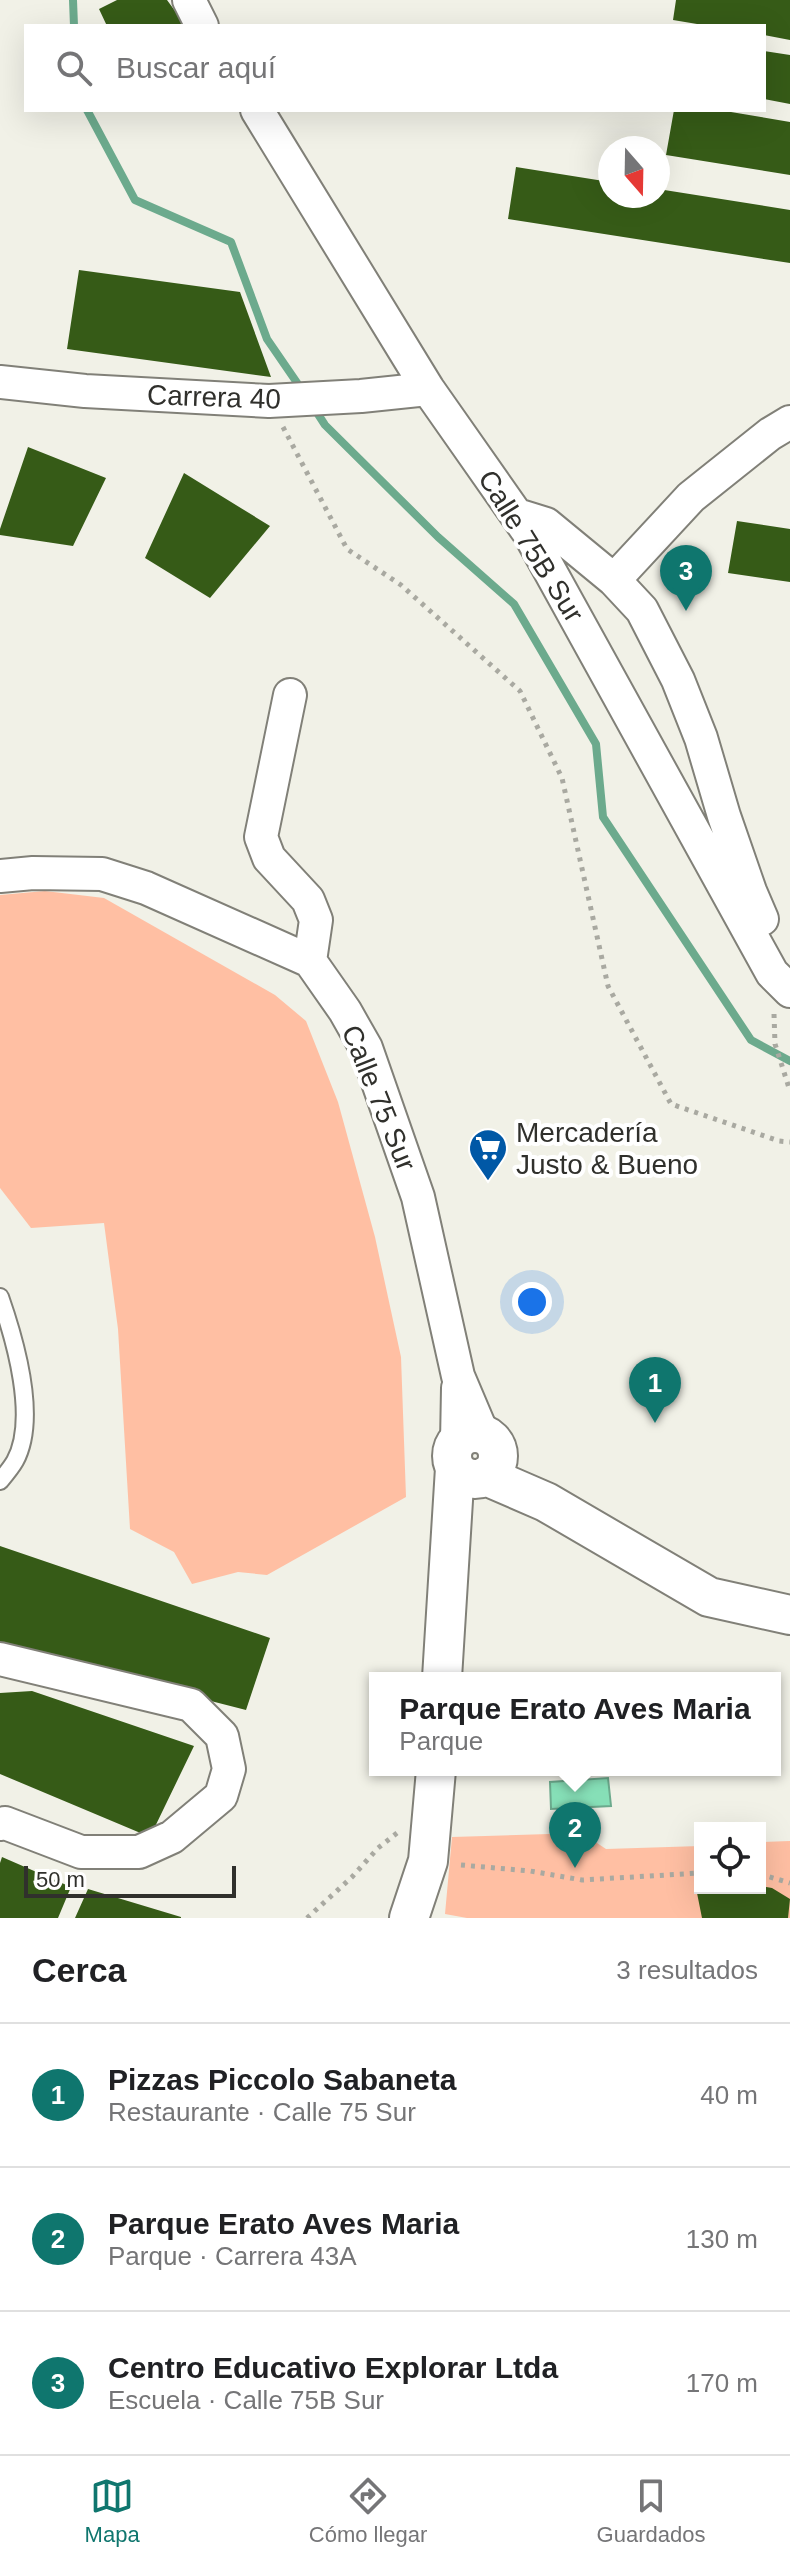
<!DOCTYPE html>
<html lang="es">
<meta charset="utf-8">
<style>
:root{--surface:#fff;--page:#f2f2f2;--text:#202124;--muted:#757577;--line:#e0e0e0;--accent:#0f766e}
body{margin:0;font-family:Helvetica,sans-serif;background:var(--page);color:var(--text)}
.controls{position:absolute;right:24px;bottom:24px;display:grid;overflow:hidden;border-radius:0px;box-shadow:0 8px 32px #0002}
.controls button{width:72px;height:72px;display:grid;place-items:center;padding:0;border:0;border-bottom:2px solid var(--line);background:var(--surface);color:var(--text);font:40px sans-serif}
.compass{position:absolute;left:598px;top:136px;width:72px;height:72px;border-radius:50%;background:var(--surface);box-shadow:0 8px 32px #0002;rotate:160deg}
.scale{position:absolute;left:24px;bottom:20px;width:212px;box-sizing:border-box;padding-left:8px;border:4px solid #30302c;border-top:0;font-size:22px;line-height:28px;white-space:nowrap;color:#30302c;-webkit-text-stroke:6px #fff;paint-order:stroke}
.you{position:absolute;left:532px;top:1302px;width:28px;height:28px;margin:-20px;border:6px solid #fff;border-radius:50%;background:#1a73e8;box-shadow:0 0 0 12px #1a73e833}
.badge{display:grid;place-items:center;width:52px;height:52px;border-radius:50%;background:var(--accent);color:#fff;font-size:26px;font-weight:700}
.pin{position:absolute;translate:-50% -66px;filter:drop-shadow(0 2px 4px #0008)}
.pin::after{content:'';position:absolute;top:42px;width:28px;height:24px;background:inherit;clip-path:polygon(0 0,100% 0,50% 100%)}
.popup{position:absolute;left:369px;top:1672px;width:412px;height:104px;box-sizing:border-box;display:grid;place-content:center;border-radius:0px;background:var(--surface);filter:drop-shadow(0 2px 6px #0005);font-size:26px;white-space:nowrap;color:var(--muted)}
.popup b{font-size:30px;color:var(--text)}
.popup::after{content:'';position:absolute;left:50%;top:100%;margin-left:-16px;border:16px solid transparent;border-top-color:var(--surface)}
.list{margin:0;padding:0;list-style:none}
h2{display:flex;justify-content:space-between;align-items:center;height:104px;margin:0;padding:0 32px;font-size:34px}
h2 small{font-size:26px;font-weight:400;color:var(--muted)}
.list li{display:grid;grid-template-columns:52px 1fr auto;gap:24px;align-items:center;box-sizing:border-box;height:144px;padding:0 32px;border-top:2px solid var(--line)}
.list b{display:block;font-size:30px;white-space:nowrap}
.list p{margin:0;font-size:26px;white-space:nowrap;color:var(--muted)}
.list em{font-size:26px;font-style:normal;color:var(--muted)}
.icon{flex:none;width:44px;height:44px;fill:none;stroke:currentColor;stroke-width:2;stroke-linecap:round;stroke-linejoin:round}
.map{position:relative;flex:none;width:790px;height:1918px;overflow:hidden}
.search{position:absolute;background:var(--surface);box-shadow:0 8px 32px #0002;left:24px;right:24px;top:24px;height:88px;display:flex;align-items:center;gap:20px;box-sizing:border-box;padding:0 28px;border-radius:0px;color:var(--muted);font-size:30px}
.sheet{height:536px;background:var(--surface)}
nav{display:flex;justify-content:space-around;align-items:center;box-sizing:border-box;height:112px;border-top:2px solid var(--line);background:var(--surface);font-size:22px;color:var(--muted)}
nav a{display:grid;justify-items:center;gap:4px}
nav .on{color:var(--accent)}
.map>svg:first-child{display:block}
.green{fill:#ffbfa3}
.water{fill:#86dfb7;stroke:#6caa8d;stroke-width:2}
.lines{fill:none;stroke-linecap:round;stroke-linejoin:round}
.stream{stroke:#6caa8d;stroke-width:8}
.building{fill:#365b17}
.service-casing{stroke:#818078;stroke-width:20}
.minor-casing{stroke:#818078;stroke-width:36}
.tertiary-casing{stroke:#818078;stroke-width:42}
.path{stroke:#a9a9a1;stroke-width:5;stroke-dasharray:4 6;stroke-linecap:butt}
.service{stroke:#fff;stroke-width:16}
.minor{stroke:#fff;stroke-width:32}
.tertiary{stroke:#fff;stroke-width:38}
.labels{text-anchor:middle;dominant-baseline:central;stroke-width:8;stroke-linejoin:round;paint-order:stroke}
.street-label{font-size:28px;fill:#30302c;stroke:#fff}
.poi-label{font-size:28px;fill:#30302c;stroke:#fff;text-anchor:start}
</style>
<div class="map">
<svg width="790" height="1918" viewBox="0 0 790 1918">
<rect width="100%" height="100%" fill="#f1f1e7"/>
<path class="green" d="M 45,891 L 104,898 L 275,995 L 306,1021 L 338,1102 L 375,1237 L 401,1357 L 406,1497 L 267,1575 L 238,1572 L 192,1584 L 174,1552 L 130,1529 L 118,1329 L 104,1223 L 31,1228 L 0,1188 L 0,895 Z
M 582,1833 L 606,1849 L 700,1846 L 700,1888 L 760,1888 L 760,1842 L 790,1841 L 790,1918 L 467,1918 L 445,1914 L 452,1837 Z"/>
<path class="water" d="M 608,1778 L 611,1806 L 551,1809 L 550,1782 Z"/>
<g class="lines">
<path class="stream" d="M 73,0 L 74,26
M 87,110 L 135,200 L 231,242 L 267,339 L 302,390
M 314,408 L 325,425 L 438,537 L 514,604 L 596,744 L 603,817 L 751,1040 L 790,1061"/>
</g>
<path class="building" d="M 117,0 L 167,0 L 186,26 L 107,26 L 99,9 Z
M 676,0 L 790,0 L 790,40 L 764,35 L 764,26 L 709,26 L 673,20 Z
M 764,51 L 790,55 L 790,104 L 764,99 Z
M 674,110 L 719,110 L 790,122 L 790,175 L 666,155 Z
M 516,167 L 610,182 L 610,196 L 658,196 L 658,189 L 790,210 L 790,263 L 508,219 Z
M 79,270 L 240,292 L 271,377 L 67,349 Z
M 28,447 L 106,478 L 73,546 L 0,535 L 0,529 Z
M 184,473 L 270,526 L 210,598 L 145,558 Z
M 737,521 L 790,529 L 790,582 L 728,573 Z
M 0,1546 L 270,1638 L 246,1710 L 0,1647 Z
M 32,1691 L 194,1746 L 150,1837 L 0,1774 L 0,1693 Z
M 2,1857 L 71,1887 L 58,1918 L 0,1918 L 0,1863 Z
M 760,1886 L 772,1888 L 790,1899 L 788,1918 L 702,1918 L 696,1888 L 760,1888 Z
M 88,1889 L 181,1917 L 181,1918 L 75,1918 Z"/>
<g class="lines">
<defs>
<path id="service" d="M 0,1297 C 15,1340 38,1419 15,1461 C 11,1468 5,1475 0,1481"/>
<path id="minor" d="M 189,0 L 202,26
M 257,110 L 428,389 L 529,533 L 772,973 L 790,991
M 0,382 L 85,391 L 269,401 L 361,396 L 428,389
M 517,515 L 546,524 L 614,580 L 642,610 L 678,680 L 701,738 L 724,816 L 750,891 L 762,919
M 614,580 L 691,497 L 770,434 L 790,422
M 290,695 L 261,837 L 269,858 L 308,900 L 316,920 L 310,961
M 0,876 L 33,873 L 102,874 L 146,888 L 310,961 L 345,1011 L 366,1048 L 418,1197 L 458,1376 L 483,1435
M 457,1442 L 458,1388
M 0,1659 L 191,1705 L 222,1736 L 229,1769 L 221,1796 L 172,1837 L 139,1852 L 81,1852 L 5,1823 L 0,1824"/>
<path id="tertiary" d="M452 1456a23 23 0 1 1 46 0a23 23 0 1 1-46 0Z
M 486,1476 L 546,1502 L 709,1597 L 790,1615
M 442,1678 L 455,1468
M 409,1918 L 428,1861 L 436,1770"/>
</defs>
<use href="#service" class="service-casing"/>
<use href="#minor" class="minor-casing"/>
<use href="#tertiary" class="tertiary-casing"/>
<path class="path" d="M 283,427 L 347,549 L 401,585 L 520,691 L 562,778 L 608,986 L 671,1104 L 779,1141 L 790,1142
M 774,1014 L 775,1044 L 790,1091
M 461,1865 L 530,1871 L 582,1880 L 700,1873
M 760,1874 L 790,1883
M 307,1918 L 352,1877 L 378,1848 L 397,1833"/>
<use href="#service" class="service"/>
<use href="#minor" class="minor"/>
<use href="#tertiary" class="tertiary"/>
</g>
<defs>
<symbol id="supermarket-pin" viewBox="-11 -11 22 30"><path d="M0 17L-7.5 6A9.5 9.5 0 1 1 7.5 6Z" fill="#0058a6" stroke="#fff"/><path d="M-6-5.5h2.5l.6 2H6L4.5 2H-2.5L-4.4-4H-6ZM-1.5 3.2a1.3 1.3 0 1 0 .1 0ZM3 3.2a1.3 1.3 0 1 0 .1 0Z" fill="#fff"/></symbol>
</defs>
<g fill-rule="evenodd">
<use href="#supermarket-pin" x="466" y="1126" width="44" height="60"/>
</g>
<g class="labels">
<g class="street-label">
<text transform="translate(214 397) rotate(2)">Carrera 40</text>
<text transform="translate(531 546) rotate(58)">Calle 75B Sur</text>
<text transform="translate(379 1098) rotate(68)">Calle 75 Sur</text>
</g>
<g class="poi-label">
<text x="516" y="1132">Mercadería<tspan x="516" dy="32">Justo &amp; Bueno</tspan></text>
</g>
</g>
</svg>
<div class="controls">
<button><svg class="icon" aria-label="locate" viewBox="0 0 24 24"><circle cx="12" cy="12" r="6"/><path d="M12 2v4M12 18v4M2 12h4M18 12h4"/></svg></button>
</div>
<svg class="compass" viewBox="-18 -18 36 36"><path d="M0-13l5 13h-10z" fill="#e53935"/><path d="M0 13l5-13h-10z" fill="#757577"/></svg>
<div class="scale">50 m</div>
<div class="you"></div>
<div class="pin badge" style="left:655px;top:1423px">1</div>
<div class="pin badge" style="left:575px;top:1868px">2</div>
<div class="popup"><b>Parque Erato Aves Maria</b>Parque</div>
<div class="pin badge" style="left:686px;top:611px">3</div>
<div class="search"><svg class="icon" aria-label="search" viewBox="0 0 24 24"><circle cx="10" cy="10" r="6"/><path d="M15 15l6 6"/></svg>Buscar aquí</div>
</div>
<section class="sheet">
<h2>Cerca<small>3 resultados</small></h2>
<ul class="list">
<li><span class="badge">1</span><div><b>Pizzas Piccolo Sabaneta</b><p>Restaurante · Calle 75 Sur</p></div><em>40 m</em></li>
<li><span class="badge">2</span><div><b>Parque Erato Aves Maria</b><p>Parque · Carrera 43A</p></div><em>130 m</em></li>
<li><span class="badge">3</span><div><b>Centro Educativo Explorar Ltda</b><p>Escuela · Calle 75B Sur</p></div><em>170 m</em></li>
</ul>
</section>
<nav>
<a class="on"><svg class="icon" aria-label="map" viewBox="0 0 24 24"><path d="M3 6l6-2 6 2 6-2v14l-6 2-6-2-6 2zM9 4v14M15 6v14"/></svg>Mapa</a>
<a><svg class="icon" aria-label="directions" viewBox="0 0 24 24"><path d="M12 3l9 9-9 9-9-9zM9 14v-3h6M13 9l2 2-2 2"/></svg>Cómo llegar</a>
<a><svg class="icon" aria-label="saved" viewBox="0 0 24 24"><path d="M7 4h10v16l-5-4-5 4z"/></svg>Guardados</a>
</nav>
